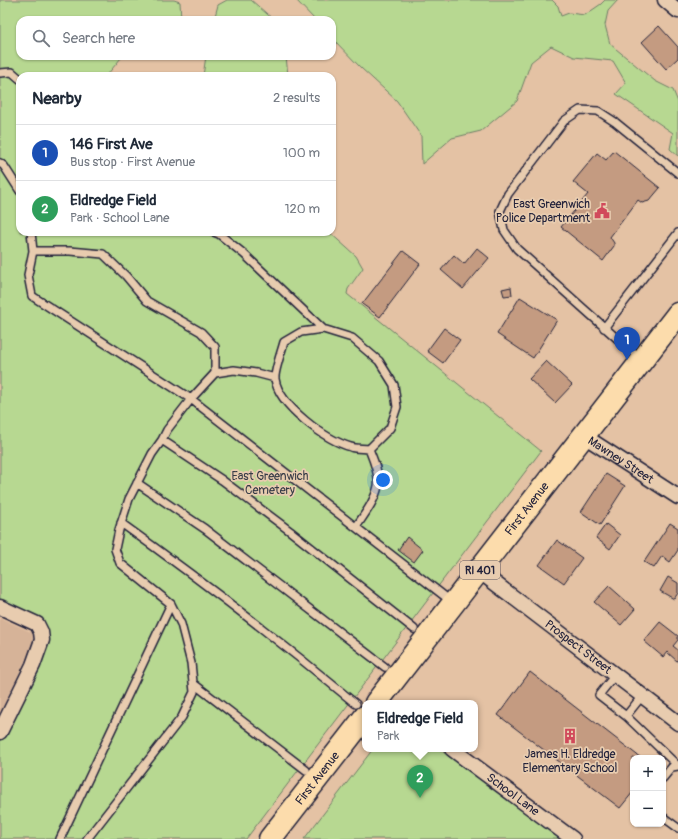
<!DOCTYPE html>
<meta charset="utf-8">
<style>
:root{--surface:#fff;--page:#f6f6f7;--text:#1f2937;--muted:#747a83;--line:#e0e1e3;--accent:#b45309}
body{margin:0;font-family:Pangolin,sans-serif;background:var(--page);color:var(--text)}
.controls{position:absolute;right:12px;bottom:12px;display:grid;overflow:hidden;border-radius:8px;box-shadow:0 1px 3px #0004}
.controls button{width:36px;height:36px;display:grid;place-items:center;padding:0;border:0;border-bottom:1px solid var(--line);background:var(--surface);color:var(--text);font:20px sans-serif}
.you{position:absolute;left:383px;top:480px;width:14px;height:14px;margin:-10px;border:3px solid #fff;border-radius:50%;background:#1a73e8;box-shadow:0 0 0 6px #1a73e833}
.badge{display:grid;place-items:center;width:26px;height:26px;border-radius:50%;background:var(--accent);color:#fff;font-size:13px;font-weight:700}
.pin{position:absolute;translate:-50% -33px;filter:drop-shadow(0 1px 2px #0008)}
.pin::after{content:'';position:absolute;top:21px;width:14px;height:12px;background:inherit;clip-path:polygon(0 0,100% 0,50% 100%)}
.popup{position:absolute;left:362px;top:700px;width:116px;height:52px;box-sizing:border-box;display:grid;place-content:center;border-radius:8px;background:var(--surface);filter:drop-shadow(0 1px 3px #0005);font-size:13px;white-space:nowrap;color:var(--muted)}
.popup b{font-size:15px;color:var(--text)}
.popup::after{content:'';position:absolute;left:50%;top:100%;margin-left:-8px;border:8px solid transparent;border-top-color:var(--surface)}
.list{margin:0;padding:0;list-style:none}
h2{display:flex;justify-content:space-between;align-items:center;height:52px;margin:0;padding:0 16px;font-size:17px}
h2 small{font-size:13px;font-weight:400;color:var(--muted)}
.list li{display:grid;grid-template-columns:26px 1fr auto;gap:12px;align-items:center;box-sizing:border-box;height:56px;padding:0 16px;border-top:1px solid var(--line)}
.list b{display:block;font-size:15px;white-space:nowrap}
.list p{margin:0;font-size:13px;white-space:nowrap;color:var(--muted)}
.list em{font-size:13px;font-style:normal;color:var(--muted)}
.icon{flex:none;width:22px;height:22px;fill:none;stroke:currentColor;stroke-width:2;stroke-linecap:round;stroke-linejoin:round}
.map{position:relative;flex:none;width:678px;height:839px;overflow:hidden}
.search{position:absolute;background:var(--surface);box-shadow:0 1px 3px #0004;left:16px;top:16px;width:320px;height:44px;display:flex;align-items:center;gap:10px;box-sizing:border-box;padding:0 14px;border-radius:12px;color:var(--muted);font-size:15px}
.panel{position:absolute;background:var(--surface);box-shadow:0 1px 3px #0004;left:16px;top:72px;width:320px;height:164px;border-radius:12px}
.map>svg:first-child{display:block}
.built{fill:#d6b398}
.green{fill:#b7d891;stroke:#6c7d66}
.building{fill:#c49b81;stroke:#22223b}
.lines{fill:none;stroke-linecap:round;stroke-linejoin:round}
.lane-casing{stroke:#22223b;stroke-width:10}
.street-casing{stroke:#22223b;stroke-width:17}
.primary-casing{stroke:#22223b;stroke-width:25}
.lane{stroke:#e8ccaf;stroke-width:7}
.street{stroke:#e8ccaf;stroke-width:14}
.primary{stroke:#fcdcac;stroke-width:22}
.labels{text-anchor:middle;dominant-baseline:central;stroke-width:3.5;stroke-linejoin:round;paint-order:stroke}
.shield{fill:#e8ccaf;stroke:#5d555e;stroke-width:1}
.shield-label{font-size:11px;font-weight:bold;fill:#22223b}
.poi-label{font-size:12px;fill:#22223b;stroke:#e8ccaf;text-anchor:end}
.street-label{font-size:12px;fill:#22223b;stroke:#e8ccaf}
.park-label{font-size:12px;fill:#383d48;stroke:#e8ccaf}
</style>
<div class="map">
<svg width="678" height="839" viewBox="0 0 678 839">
<rect width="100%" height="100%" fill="#e4c2a4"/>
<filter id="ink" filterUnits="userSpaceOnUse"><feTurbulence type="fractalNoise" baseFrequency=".025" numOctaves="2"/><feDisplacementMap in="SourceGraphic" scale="8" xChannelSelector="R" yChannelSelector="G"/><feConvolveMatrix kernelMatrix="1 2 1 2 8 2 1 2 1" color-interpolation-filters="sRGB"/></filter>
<g filter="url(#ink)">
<path class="built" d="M 0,618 L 37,635 L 0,714 Z"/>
<path class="green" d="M 0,0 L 174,0 L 180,2 L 181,20 L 20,20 L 20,56 L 124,56 L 121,58 L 107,75 L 20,76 L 20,232 L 329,232 L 356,256 L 363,268 L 348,289 L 347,294 L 541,451 L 246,839 L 0,839 L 0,735 L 42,633 L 0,604 Z
M 227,0 L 251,0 L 274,20 L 214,20 L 218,5 Z
M 296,0 L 552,0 L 558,6 L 561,16 L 569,13 L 585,15 L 601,4 L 605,0 L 618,0 L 608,11 L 605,25 L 610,44 L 655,81 L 673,90 L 678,102 L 678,156 L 670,149 L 673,133 L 616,94 L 626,83 L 613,61 L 574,57 L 551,46 L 531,62 L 517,101 L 481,131 L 452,138 L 422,164 L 421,136 L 397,101 L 361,68 L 332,38 L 332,20 L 315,20 Z
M 206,56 L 286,56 L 288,76 L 203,76 Z
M 373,749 L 439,749 L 560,839 L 304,839 Z"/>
<path class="building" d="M 659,26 L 678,47 L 678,58 L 666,69 L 642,42 Z
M 614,151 L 660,188 L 649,201 L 642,203 L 638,200 L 610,237 L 614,243 L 614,246 L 603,261 L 561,227 L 588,194 L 573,182 L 597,153 L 606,160 Z
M 477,248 L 489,258 L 463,289 L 441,270 L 454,255 L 464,264 Z
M 403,251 L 420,264 L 380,317 L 362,304 Z
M 511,287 L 512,295 L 504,296 L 502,289 Z
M 520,297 L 557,320 L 533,358 L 497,334 Z
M 444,328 L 460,340 L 443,363 L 427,351 Z
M 546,361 L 572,385 L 555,403 L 529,379 Z
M 606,474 L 625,486 L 600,525 L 581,512 Z
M 670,523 L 678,528 L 678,550 L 670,562 L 662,556 L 654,568 L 644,562 Z
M 606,524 L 620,535 L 610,549 L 596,538 Z
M 407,537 L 423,550 L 414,562 L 398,550 Z
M 557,540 L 582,558 L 564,583 L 539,565 Z
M 668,577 L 678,583 L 678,593 L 674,599 L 660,591 Z
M 609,586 L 635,609 L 621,625 L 594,602 Z
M 660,622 L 678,636 L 678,640 L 673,646 L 678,650 L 678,662 L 667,652 L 663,657 L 644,641 Z
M 530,672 L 641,758 L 633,758 L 633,792 L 620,808 L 498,715 Z"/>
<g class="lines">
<defs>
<path id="lane" d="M 0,73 L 12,72 L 20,79
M 0,163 L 4,166 L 20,191
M 31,232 L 33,251 L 28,275 L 32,296 L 191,399 L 452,602
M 214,232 L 219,234 L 244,254 L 323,329
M 33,251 L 70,251 L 103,254 L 126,276 L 147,301 L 201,332 L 215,347 L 215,373
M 604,328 L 678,233
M 323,329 L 352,338 L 379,361 L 394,385 L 397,407 L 390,428 L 369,449 C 363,448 356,449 351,447 C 326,440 279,406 275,379 C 274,372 282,350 284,342 L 301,332 Z
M 641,360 L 517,249 L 504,230 L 500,211 L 508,194 L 564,121 L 580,110 L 598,111 L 615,122 L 678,173
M 162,440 L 222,480 L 290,531 L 414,629
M 137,483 L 205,529 L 385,667
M 121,523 C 202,581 280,641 356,704
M 356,527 C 364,515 375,501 378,486 C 380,475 373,459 369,449
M 615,675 L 599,695 L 626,716 L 677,765
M 194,684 L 306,770
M 626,716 L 642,696
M 663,778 L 672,767 L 678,766
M 663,817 L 678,828
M 60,839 L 171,604
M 87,839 L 182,717 L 194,692 L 191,663 L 181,624 L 171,604 L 120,563 L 115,549 L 119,530 L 129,499 L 152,454 L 162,440 L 167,430 L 191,399 L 215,373 L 234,370 L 256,373 L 275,378"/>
<g id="street">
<path d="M 665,0 L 678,11"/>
<path id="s1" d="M 584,436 L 678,497"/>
<path id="s2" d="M 479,571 L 678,723"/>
<path d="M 0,607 L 37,624 L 41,632 L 42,640 L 33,665 L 0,732"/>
<path id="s3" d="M 452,749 L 573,839"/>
</g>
<g id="primary">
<path id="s4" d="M 376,703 L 678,314"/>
<path id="s5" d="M 270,839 L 365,717"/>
</g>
</defs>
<use href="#lane" class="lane-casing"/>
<use href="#street" class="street-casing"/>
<use href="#primary" class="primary-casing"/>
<use href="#lane" class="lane"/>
<use href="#street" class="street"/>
<use href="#primary" class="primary"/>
</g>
</g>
<defs>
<symbol id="civic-bare" viewBox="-9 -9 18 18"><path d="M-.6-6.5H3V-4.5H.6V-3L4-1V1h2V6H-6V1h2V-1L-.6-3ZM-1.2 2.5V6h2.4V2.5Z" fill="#d1495b" stroke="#e8ccaf" stroke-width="2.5" paint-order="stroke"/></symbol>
<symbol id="building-bare" viewBox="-9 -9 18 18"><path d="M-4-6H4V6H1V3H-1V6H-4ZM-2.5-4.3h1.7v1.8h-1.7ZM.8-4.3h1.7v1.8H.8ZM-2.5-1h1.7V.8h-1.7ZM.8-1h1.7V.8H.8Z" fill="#d1495b" stroke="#e8ccaf" stroke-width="2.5" paint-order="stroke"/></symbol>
</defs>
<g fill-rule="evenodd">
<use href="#civic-bare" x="591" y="200" width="22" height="22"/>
<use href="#building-bare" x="559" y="725" width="22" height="22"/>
</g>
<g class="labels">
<rect class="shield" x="460" y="561" width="40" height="18" rx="3"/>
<g class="shield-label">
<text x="480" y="570">RI 401</text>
</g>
<g class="poi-label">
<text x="590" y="204">East Greenwich<tspan x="590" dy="14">Police Department</tspan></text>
<text x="570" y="754" text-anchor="middle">James H. Eldredge<tspan x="570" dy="14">Elementary School</tspan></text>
</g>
<g class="street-label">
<text stroke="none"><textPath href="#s1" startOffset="44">Mawney Street</textPath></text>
<text stroke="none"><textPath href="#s4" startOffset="246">First Avenue</textPath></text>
<text stroke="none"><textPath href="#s2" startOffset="125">Prospect Street</textPath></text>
<text stroke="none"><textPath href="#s5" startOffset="77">First Avenue</textPath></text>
<text stroke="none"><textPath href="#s3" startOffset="76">School Lane</textPath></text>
</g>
<g class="park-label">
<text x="270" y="476">East Greenwich<tspan x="270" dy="14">Cemetery</tspan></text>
</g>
</g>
</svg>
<div class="controls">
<button>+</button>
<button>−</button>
</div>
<div class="you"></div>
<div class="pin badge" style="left:627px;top:360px;background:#1a4fb4">1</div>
<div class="pin badge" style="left:420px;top:798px;background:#2e9e5b">2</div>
<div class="popup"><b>Eldredge Field</b>Park</div>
<div class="search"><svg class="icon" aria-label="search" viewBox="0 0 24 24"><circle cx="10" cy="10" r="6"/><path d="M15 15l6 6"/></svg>Search here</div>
<section class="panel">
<h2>Nearby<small>2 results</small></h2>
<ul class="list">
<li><span class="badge" style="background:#1a4fb4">1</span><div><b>146 First Ave</b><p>Bus stop · First Avenue</p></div><em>100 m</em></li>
<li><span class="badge" style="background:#2e9e5b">2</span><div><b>Eldredge Field</b><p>Park · School Lane</p></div><em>120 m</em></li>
</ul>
</section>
</div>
